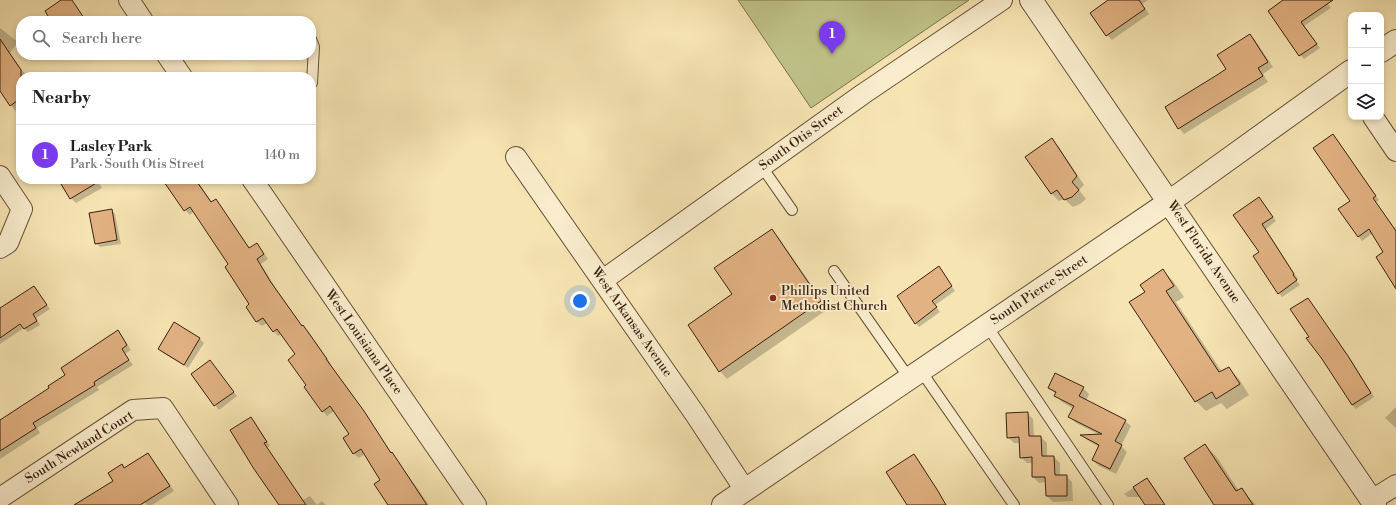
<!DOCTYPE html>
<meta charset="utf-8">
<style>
:root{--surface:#fff;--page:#f2f2f2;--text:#202124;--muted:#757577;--line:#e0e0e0;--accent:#7c3aed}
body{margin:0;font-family:"Libre Bodoni",serif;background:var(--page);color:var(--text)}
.controls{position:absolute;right:12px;top:12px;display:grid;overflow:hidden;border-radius:8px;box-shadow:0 2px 6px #0003}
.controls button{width:36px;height:36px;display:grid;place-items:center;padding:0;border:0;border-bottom:1px solid var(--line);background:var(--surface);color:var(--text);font:20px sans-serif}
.you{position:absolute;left:580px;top:301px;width:14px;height:14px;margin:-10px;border:3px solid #fff;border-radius:50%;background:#1a73e8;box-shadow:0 0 0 6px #1a73e833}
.badge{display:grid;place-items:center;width:26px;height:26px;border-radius:50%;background:var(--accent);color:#fff;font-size:13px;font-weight:700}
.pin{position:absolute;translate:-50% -33px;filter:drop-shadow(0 1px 2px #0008)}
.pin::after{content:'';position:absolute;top:21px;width:14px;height:12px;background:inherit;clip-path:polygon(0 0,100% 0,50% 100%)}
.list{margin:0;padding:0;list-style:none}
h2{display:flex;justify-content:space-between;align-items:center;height:52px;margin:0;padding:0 16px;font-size:17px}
h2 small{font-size:13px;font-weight:400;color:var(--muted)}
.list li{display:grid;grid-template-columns:26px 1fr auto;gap:12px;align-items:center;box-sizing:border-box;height:60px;padding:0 16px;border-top:1px solid var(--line)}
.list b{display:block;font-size:15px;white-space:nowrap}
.list p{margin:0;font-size:13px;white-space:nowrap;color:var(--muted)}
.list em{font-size:13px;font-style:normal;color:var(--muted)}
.icon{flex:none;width:22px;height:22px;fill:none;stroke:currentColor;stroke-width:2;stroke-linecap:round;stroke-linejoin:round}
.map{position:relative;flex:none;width:1396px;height:505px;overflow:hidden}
.search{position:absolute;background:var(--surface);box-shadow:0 2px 6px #0003;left:16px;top:16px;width:300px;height:44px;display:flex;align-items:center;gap:10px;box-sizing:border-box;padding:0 14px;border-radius:16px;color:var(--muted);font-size:15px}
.panel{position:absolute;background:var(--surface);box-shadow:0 2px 6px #0003;left:16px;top:72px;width:300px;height:112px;border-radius:16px}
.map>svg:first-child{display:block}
.green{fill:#c0c389;stroke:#7c714e}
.shadow{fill:#0003}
.building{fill:#e2b282;stroke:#391f12}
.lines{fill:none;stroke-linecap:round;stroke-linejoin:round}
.service-casing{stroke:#68503a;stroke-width:12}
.minor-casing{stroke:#68503a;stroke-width:22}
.tertiary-casing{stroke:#68503a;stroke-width:24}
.service{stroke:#f9edcd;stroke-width:10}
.minor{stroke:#f9edcd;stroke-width:20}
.tertiary{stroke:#f9edcd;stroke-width:22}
.poi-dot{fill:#8f2418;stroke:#f9edcd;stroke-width:1.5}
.labels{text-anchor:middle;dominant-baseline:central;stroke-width:3.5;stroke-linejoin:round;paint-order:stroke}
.street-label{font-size:13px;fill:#391f12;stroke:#f9edcd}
.poi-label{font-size:13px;fill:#391f12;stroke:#f9edcd;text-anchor:start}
</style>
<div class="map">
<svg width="1396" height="505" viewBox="0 0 1396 505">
<rect width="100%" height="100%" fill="#f6e4b2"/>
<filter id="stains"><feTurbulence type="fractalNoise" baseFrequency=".005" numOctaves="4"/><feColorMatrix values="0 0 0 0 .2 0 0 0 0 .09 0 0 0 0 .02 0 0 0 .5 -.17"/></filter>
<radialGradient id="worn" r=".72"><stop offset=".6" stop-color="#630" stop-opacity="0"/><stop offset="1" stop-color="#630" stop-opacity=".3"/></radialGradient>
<path class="green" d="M 738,0 L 969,0 L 811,108 Z"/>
<path class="shadow" d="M 1110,0 L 1148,0 L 1142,4 L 1149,14 L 1112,40 L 1107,35 Z
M 1285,0 L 1325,0 L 1331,8 L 1304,26 L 1320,48 L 1304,59 L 1300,55 Z
M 0,28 L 18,42 L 10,53 L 27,77 L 21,77 L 21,119 L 0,89 Z
M 1250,35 L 1255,40 L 1273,67 L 1263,74 L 1268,82 L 1184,134 L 1179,128 L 1227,69 Z
M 1333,135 L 1379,200 L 1376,202 L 1394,228 L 1396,227 L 1396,287 L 1385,253 L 1373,233 L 1362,241 L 1339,209 L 1351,201 Z
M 1052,140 L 1059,147 L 1084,185 L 1079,190 L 1086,199 L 1080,204 L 1073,207 L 1064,199 L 1059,201 L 1051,193 Z
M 60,179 L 97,179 L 102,188 L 76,203 L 71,198 Z
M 163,179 L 196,179 L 212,202 L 216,200 L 220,205 L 250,249 L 256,244 L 261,249 L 268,259 L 261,264 L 275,287 L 303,327 L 308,331 L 331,364 L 330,364 L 368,417 L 392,454 L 396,458 L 429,505 L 399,505 L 365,454 L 359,458 L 354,454 L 345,439 L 350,435 L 334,411 L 327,416 L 323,411 L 307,386 L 296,355 L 282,334 L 278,336 L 267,323 L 262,326 L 257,322 L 247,307 L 251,305 L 229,265 L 194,211 L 190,215 L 185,210 Z
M 1259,198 L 1276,221 L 1266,229 L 1298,279 L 1296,280 L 1300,285 L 1282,297 L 1279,293 L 1260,252 Z
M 111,210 L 115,214 L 121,244 L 100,247 L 96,243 Z
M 772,231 L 779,238 L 828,309 L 727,379 L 720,371 L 734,295 Z
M 1163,271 L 1173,281 L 1184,297 L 1176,302 L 1222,372 L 1229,368 L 1239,379 L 1249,395 L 1227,409 L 1221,403 L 1206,411 L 1196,401 L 1146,293 Z
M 942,272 L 955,291 L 935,305 L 940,312 L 919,327 L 916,323 Z
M 34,287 L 50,309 L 36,318 L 40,325 L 28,332 L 24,328 L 0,344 L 0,311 Z
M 1308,299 L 1352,361 L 1374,397 L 1356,409 L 1352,405 L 1310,337 Z
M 174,323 L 200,339 L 204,343 L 188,368 L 163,353 L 159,349 Z
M 118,331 L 122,336 L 131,350 L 125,354 L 133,365 L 97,387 L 99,390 L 37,428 L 40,433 L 0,459 L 0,421 L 51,388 Z
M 210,361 L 237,396 L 219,410 L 192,375 Z
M 1049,388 L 1083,388 L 1089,394 L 1086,401 L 1125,421 L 1131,426 L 1121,446 L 1127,452 L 1116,474 L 1099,466 L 1093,460 L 1099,447 L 1087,440 L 1082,435 L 1100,435 L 1076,423 L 1070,417 L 1074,409 L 1062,402 L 1056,396 L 1056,394 Z
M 1396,407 L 1396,428 L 1385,418 Z
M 1027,413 L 1033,419 L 1034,437 L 1041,437 L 1047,443 L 1047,457 L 1054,457 L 1060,463 L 1060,476 L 1066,476 L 1072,482 L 1073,501 L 1053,502 L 1047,496 L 1046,482 L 1039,483 L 1033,477 L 1033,463 L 1027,463 L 1021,457 L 1020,443 L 1014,443 L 1008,437 Z
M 251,418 L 255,422 L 270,446 L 267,448 L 303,500 L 310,496 L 317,505 L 322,501 L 326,505 L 280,505 Z
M 1205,446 L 1216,456 L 1239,491 L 1241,489 L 1256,505 L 1216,505 Z
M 148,454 L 152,459 L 174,491 L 152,505 L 147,505 L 145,503 L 141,505 L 76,505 L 114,481 L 122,465 L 125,469 Z
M 914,455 L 918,459 L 946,505 L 909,505 Z
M 1147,479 L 1151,483 L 1165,505 L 1146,505 L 1141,497 L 1128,497 L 1124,494 Z"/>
<path class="building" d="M 61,0 L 72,0 L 86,21 L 51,21 L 45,11 Z
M 1108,0 L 1139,0 L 1145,9 L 1106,36 L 1090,13 Z
M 1283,0 L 1333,0 L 1301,22 L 1317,44 L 1299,56 L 1268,11 Z
M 1250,34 L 1268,62 L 1258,68 L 1263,76 L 1178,129 L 1165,107 L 1217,75 L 1226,69 L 1217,55 Z
M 0,39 L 21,70 L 21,98 L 10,106 L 0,91 Z
M 1333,134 L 1376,196 L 1373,198 L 1396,231 L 1396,289 L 1376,257 L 1383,252 L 1369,229 L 1358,237 L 1338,209 L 1350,201 L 1313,148 Z
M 1052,138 L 1077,176 L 1072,182 L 1079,190 L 1072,197 L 1064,200 L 1057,190 L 1051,194 L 1025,157 Z
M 58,179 L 103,179 L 70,199 Z
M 162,179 L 195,179 L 211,202 L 216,199 L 249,248 L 257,243 L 264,254 L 257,259 L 270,281 L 302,326 L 303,325 L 327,359 L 326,359 L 364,411 L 391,453 L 392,452 L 427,505 L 388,505 L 374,484 L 380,480 L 361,449 L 353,454 L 343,438 L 349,434 L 330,406 L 322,412 L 304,387 L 306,385 L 288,360 L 295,354 L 277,329 L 273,332 L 263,318 L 256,322 L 246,307 L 249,304 L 225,267 L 228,264 L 190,207 L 184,211 Z
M 1259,197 L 1273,217 L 1262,224 L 1294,274 L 1293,275 L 1297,280 L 1278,294 L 1253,256 L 1259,252 L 1233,215 Z
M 112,209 L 117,240 L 95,244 L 89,213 Z
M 772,229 L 821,301 L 719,372 L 688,325 L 732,294 L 714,268 Z
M 939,266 L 952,286 L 932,301 L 937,307 L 915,324 L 897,296 Z
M 1163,269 L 1174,286 L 1166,291 L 1219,372 L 1229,367 L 1240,384 L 1216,399 L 1212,392 L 1195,402 L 1129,302 L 1145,292 L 1140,285 Z
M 34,286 L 47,305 L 33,314 L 37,321 L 24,329 L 20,324 L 0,338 L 0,308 Z
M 1308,298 L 1348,356 L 1371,393 L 1352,405 L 1322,359 L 1306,338 L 1309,337 L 1290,309 Z
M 174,322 L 200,338 L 184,365 L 158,349 Z
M 118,330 L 127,345 L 122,349 L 129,360 L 94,382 L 95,385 L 33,423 L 36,428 L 0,451 L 0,420 L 49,388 L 48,386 L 65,375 L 61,368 Z
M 210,360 L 234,392 L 214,406 L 191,374 Z
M 1055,373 L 1084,387 L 1079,396 L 1126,420 L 1115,441 L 1122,445 L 1110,469 L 1092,460 L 1099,445 L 1080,435 L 1102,434 L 1068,417 L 1074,406 L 1054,396 L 1056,392 L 1048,388 Z
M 1028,412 L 1029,436 L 1041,436 L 1042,456 L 1054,456 L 1055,475 L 1067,475 L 1067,496 L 1046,496 L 1045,477 L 1032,477 L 1032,457 L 1020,458 L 1019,437 L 1007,438 L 1006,413 Z
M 251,417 L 267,442 L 264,443 L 306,505 L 279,505 L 254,469 L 230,430 Z
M 1205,444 L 1236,491 L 1242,488 L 1253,505 L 1214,505 L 1184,458 Z
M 148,453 L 170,486 L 140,505 L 74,505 L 113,481 L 108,473 L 122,464 L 124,468 Z
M 914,454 L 938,491 L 946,505 L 907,505 L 886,472 Z
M 1147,478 L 1165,505 L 1145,505 L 1133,487 Z"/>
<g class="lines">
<defs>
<path id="service" d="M 311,39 L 314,47 L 312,83 L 311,84
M 762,167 L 792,210
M 834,271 L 909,378
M 987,326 L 1108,505
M 921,371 L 1014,505"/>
<path id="minor" d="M 129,0 L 143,21
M 167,55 L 182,77
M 1373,117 L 1396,151
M 516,157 L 695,414 L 745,490
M 0,176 L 22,209 L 8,243 L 0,248
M 252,179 L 476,505
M 603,280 L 863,94 L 1002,0
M 0,498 L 133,410 L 163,408 L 228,505
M 1372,500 L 1396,485"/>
<path id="tertiary" d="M 1031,0 L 1375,505
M 1381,51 L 1396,41
M 723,505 L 1169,202 L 1351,71"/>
</defs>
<use href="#service" class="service-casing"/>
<use href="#minor" class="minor-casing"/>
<use href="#tertiary" class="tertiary-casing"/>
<use href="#service" class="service"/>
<use href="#minor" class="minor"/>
<use href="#tertiary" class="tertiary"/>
</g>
<circle class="poi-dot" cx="773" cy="298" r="4"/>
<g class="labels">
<g class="street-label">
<text transform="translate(801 138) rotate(-36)">South Otis Street</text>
<text transform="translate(1204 252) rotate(56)">West Florida Avenue</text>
<text transform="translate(1039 290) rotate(-34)">South Pierce Street</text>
<text transform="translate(632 322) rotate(55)">West Arkansas Avenue</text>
<text transform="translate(364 342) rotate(55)">West Louisiana Place</text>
<text transform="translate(79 447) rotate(-32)">South Newland Court</text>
</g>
<g class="poi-label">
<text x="781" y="291">Phillips United<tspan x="781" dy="15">Methodist Church</tspan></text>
</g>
</g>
<rect width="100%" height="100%" filter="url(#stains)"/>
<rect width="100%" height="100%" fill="url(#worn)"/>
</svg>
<div class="controls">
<button>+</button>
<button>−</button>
<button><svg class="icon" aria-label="layers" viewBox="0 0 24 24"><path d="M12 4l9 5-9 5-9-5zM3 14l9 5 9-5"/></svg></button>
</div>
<div class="you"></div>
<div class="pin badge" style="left:832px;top:54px">1</div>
<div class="search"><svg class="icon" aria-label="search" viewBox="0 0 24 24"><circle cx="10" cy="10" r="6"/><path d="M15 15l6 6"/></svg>Search here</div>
<section class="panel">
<h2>Nearby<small></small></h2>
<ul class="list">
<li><span class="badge">1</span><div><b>Lasley Park</b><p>Park · South Otis Street</p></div><em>140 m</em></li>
</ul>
</section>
</div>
